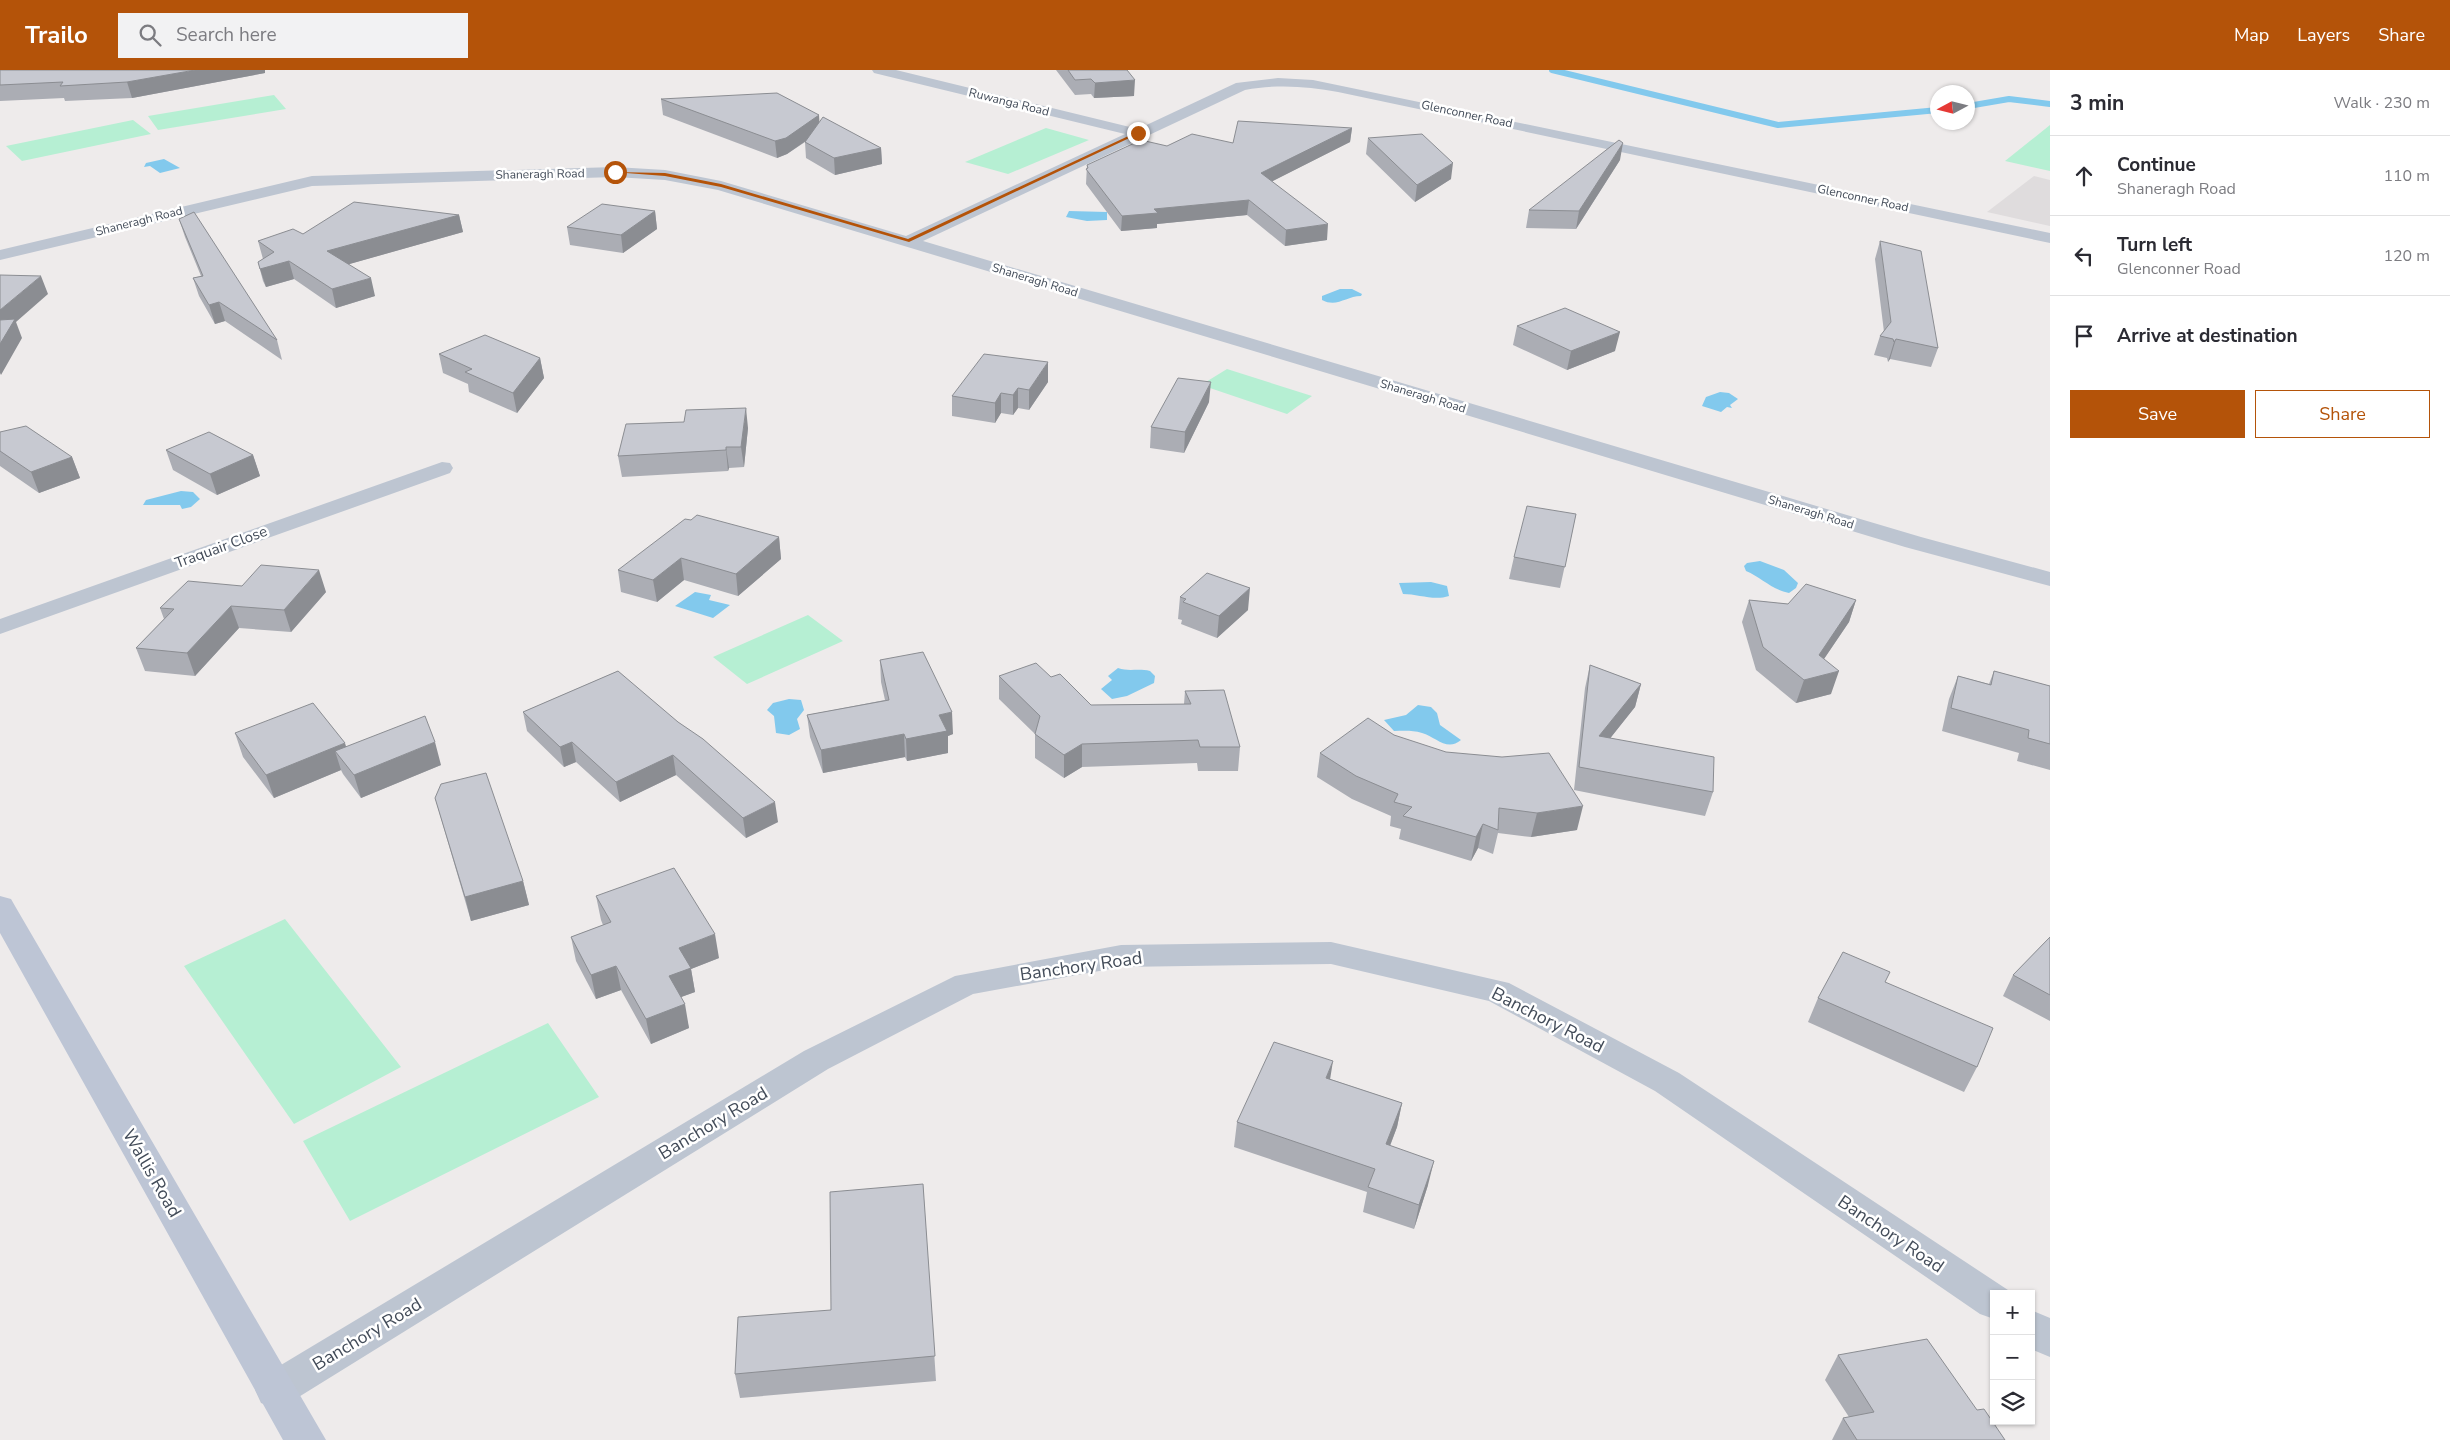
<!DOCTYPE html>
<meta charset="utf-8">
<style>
:root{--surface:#fff;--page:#f2f2f3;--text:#2b2b33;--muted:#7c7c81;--line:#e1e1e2;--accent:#b45309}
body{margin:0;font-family:"Nunito Sans",sans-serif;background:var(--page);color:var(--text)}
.controls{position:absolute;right:15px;bottom:15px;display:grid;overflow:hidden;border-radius:0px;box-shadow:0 1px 4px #0004}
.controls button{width:45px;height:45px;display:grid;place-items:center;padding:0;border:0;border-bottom:1px solid var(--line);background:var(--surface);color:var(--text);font:25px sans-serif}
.compass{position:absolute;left:1930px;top:15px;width:45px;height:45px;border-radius:50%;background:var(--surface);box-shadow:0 1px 4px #0004;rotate:263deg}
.stop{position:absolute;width:15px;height:15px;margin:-11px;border:4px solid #b45309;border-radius:50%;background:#fff}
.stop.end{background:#b45309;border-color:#fff;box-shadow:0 1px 5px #0008}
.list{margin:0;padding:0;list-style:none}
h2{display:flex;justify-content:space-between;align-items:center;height:65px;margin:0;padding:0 20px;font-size:21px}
h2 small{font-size:16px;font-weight:400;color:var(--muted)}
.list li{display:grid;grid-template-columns:32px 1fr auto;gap:15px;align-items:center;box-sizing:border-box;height:80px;padding:0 20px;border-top:1px solid var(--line)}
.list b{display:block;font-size:19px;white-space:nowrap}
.list p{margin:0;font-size:16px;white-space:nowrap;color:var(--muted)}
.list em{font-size:16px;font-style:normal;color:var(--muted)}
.actions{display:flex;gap:10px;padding:15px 20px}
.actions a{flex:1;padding:11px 0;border:1px solid var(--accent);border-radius:0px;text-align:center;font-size:18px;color:var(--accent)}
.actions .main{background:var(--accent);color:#fff}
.icon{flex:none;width:28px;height:28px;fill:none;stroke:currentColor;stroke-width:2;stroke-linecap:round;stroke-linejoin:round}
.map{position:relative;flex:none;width:2050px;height:1370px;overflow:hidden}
header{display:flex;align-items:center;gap:30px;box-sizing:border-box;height:70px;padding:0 25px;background:var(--accent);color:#fff}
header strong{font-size:24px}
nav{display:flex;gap:28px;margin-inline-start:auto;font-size:18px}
.search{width:350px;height:45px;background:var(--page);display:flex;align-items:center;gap:12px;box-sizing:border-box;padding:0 18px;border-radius:0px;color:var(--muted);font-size:19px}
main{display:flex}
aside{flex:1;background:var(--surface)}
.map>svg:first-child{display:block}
.education{fill:#dfdcdd}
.green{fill:#b6efd3}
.water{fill:#82c9ed}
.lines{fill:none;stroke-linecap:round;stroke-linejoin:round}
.stream{stroke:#82c9ed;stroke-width:6}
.street{fill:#bdc5d1;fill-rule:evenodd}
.secondary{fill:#bdc5d5;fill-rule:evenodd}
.wall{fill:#abadb4}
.shaded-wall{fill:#8b8d92}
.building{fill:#c7c9d1;stroke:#8b8d92}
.route{fill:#b45309}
.labels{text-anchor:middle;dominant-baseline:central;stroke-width:5;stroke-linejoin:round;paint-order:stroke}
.far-street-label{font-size:12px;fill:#434c59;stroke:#fff}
.street-label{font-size:15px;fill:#434c59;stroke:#fff}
.near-street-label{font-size:18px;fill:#434c59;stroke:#fff}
</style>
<header>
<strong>Trailo</strong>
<div class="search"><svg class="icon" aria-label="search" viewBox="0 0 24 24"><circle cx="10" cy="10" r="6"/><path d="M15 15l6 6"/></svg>Search here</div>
<nav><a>Map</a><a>Layers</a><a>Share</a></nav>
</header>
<main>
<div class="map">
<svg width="2050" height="1370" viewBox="0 0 2050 1370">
<rect width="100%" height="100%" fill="#eeebeb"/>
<path class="education" d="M 2034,106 L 2050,110 L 2050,156 L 1987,142 Z"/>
<path class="green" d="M 274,25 L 286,39 L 158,60 L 148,46 Z
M 133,50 L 151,64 L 22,91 L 6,76 Z
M 2050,55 L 2050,101 L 2005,91 Z
M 1046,58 L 1089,70 L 1008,104 L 965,92 Z
M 1227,299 L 1312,326 L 1287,344 L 1201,315 Z
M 808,545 L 843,571 L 747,614 L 713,587 Z
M 285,849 L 401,997 L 294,1054 L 184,896 Z
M 548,953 L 599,1027 L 350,1151 L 303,1071 Z"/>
<path class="water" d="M 164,89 L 180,98 L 160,103 L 150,96 L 144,97 L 146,93 Z
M 1069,141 L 1107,142 L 1107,150 L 1087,151 L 1066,147 Z
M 1340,219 L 1352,219 L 1362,224 L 1361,226 C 1346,226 1337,238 1322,230 L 1322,226 Z
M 1720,322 L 1729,323 L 1738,329 L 1730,335 L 1732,338 L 1727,337 L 1721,342 L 1702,336 L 1706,327 Z
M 181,421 L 193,422 L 200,429 L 191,437 L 182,439 L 180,435 L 143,435 L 146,430 Z
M 1760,491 L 1784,500 L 1798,513 L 1796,518 L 1789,523 C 1772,520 1761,507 1746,501 L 1744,496 L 1747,493 Z
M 1431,512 L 1447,516 L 1449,526 C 1434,531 1418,524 1403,524 L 1399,513 Z
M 695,522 L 711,525 L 709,530 L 730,535 L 713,548 L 675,536 Z
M 1118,598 C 1129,602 1138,598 1150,601 L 1155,606 L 1154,613 L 1127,626 L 1112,629 L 1101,619 L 1112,610 L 1108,606 Z
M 789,629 L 801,630 L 804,640 L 797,649 L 800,659 L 789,665 L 776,663 L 774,646 L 767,640 L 773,633 Z
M 1418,635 L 1431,637 L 1437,643 L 1440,655 L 1461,670 C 1447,682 1436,667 1422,663 C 1412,660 1403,661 1394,661 L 1384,650 L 1406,645 Z"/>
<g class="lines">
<path class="stream" d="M 1552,0 L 1778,55 L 1938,40
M 1968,36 L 2009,29 L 2050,34"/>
<path class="street" d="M 872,0 L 896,0 L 1138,59 L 1236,13 L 1278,8 L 1313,10 L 2050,163 L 2050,173 L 1338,22 C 1307,16 1276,14 1245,20 L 923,171 L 1921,467 L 2050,502 L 2050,516 L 1905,477 L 718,120 L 665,110 L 615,107 L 312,116 L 0,190 L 0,180 L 312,106 L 615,97 L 665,100 L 721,111 L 906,166 L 1125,64 L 874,3 Z
M 442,392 L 450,393 L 453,398 L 450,403 L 0,564 L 0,549 Z
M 1331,872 L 1509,913 L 1679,1003 L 2008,1220 L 2009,1224 L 1994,1224 L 1994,1249 L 1980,1244 L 1655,1021 L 1489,931 L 1331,894 L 1121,897 L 973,924 L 828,999 L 289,1333 L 275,1338 L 261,1333 L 255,1320 L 261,1307 L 804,981 L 955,906 L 1121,875 Z
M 2031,1240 L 2050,1248 L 2050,1287 L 2031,1279 Z"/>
<path class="secondary" d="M 0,826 L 11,829 L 15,836 L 326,1370 L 283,1370 L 0,863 Z"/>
</g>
<path class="wall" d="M 0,0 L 265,3 L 132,28 L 65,31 L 64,28 L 0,31 Z
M 1056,0 L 1127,0 L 1134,26 L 1094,28 L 1091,24 L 1075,25 Z
M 661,29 L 819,52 L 881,78 L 882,94 L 835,105 L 806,88 L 805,72 L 787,84 L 777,88 L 663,45 Z
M 1352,58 L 1350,72 L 1272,111 L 1327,170 L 1285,176 L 1247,145 L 1157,154 L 1157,158 L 1121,161 L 1086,114 L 1087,95 L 1167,76 L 1233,73 Z
M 1368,68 L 1451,109 L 1415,132 L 1366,84 Z
M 1620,90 L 1576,159 L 1526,158 L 1529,140 Z
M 655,141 L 657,159 L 623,183 L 570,175 L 567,157 Z
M 459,145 L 463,162 L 349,194 L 375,226 L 336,238 L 294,209 L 266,217 L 263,211 L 258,192 L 263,189 L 258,171 L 303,164 Z
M 179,149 L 277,270 L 282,290 L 225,251 L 215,254 L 199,226 L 193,208 L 201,206 L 185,167 Z
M 1880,171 L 1938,278 L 1931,297 L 1890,289 L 1888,292 L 1887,288 L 1874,285 L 1880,266 L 1884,262 L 1875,189 Z
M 1517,256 L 1615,281 L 1567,300 L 1513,275 Z
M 439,284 L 540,288 L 544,308 L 517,343 L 469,322 L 468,314 L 443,303 Z
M 1048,312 L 1029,340 L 1018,338 L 1013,345 L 1001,343 L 995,353 L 952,346 L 952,326 Z
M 1209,332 L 1184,383 L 1150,378 L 1151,357 Z
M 748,358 L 744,397 L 729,398 L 728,401 L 622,407 L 618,386 Z
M 0,362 L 72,387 L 80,408 L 39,423 L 0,396 Z
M 166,380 L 253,385 L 260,406 L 217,425 L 173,400 Z
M 1576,444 L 1560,518 L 1509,509 L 1514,487 Z
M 779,467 L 781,489 L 738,526 L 684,510 L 657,532 L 621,522 L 618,500 Z
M 326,522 L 291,562 L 239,558 L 195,606 L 145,601 L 136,578 L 164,549 L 160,538 Z
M 1180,527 L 1248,540 L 1217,568 L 1181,554 L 1182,550 L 1178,549 Z
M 1749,530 L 1788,534 L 1856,530 L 1849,552 L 1824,589 L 1831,624 L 1796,633 L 1756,600 L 1742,552 Z
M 880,590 L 953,664 L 948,666 L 948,683 L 907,691 L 905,687 L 823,703 L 810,667 L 807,645 L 885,630 L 881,612 Z
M 1590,595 L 1641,614 L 1635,637 L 1610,668 L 1713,722 L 1705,746 L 1574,720 L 1585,618 Z
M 618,601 L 778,752 L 746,768 L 676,705 L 620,732 L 576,692 L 564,697 L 527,661 L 523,642 Z
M 1994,601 L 2050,616 L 2050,700 L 2017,691 L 2019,683 L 1942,661 L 1949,629 L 1958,606 L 1989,614 Z
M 999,606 L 1051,607 L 1091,635 L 1184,634 L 1185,621 L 1240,677 L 1238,701 L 1198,701 L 1197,693 L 1082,697 L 1064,708 L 1035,688 L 1035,664 L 999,629 Z
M 235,663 L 346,677 L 441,695 L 361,728 L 343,704 L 341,700 L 274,728 L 243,687 Z
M 1394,665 L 1577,760 L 1531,767 L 1498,763 L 1493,784 L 1478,778 L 1471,791 L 1399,769 L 1401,759 L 1390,756 L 1391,746 L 1352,729 L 1317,707 L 1320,683 Z
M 435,728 L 523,811 L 529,835 L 471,851 Z
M 596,826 L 719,888 L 691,899 L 695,922 L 681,927 L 689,958 L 651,974 L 621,920 L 596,929 L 576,891 L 571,867 L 603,855 L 601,850 Z
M 2050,867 L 2050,951 L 2003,926 L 2013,905 Z
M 1885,912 L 1977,997 L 1964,1022 L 1808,952 L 1818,928 Z
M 1330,1009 L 1402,1033 L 1397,1057 L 1390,1076 L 1428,1115 L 1414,1159 L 1363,1142 L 1367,1122 L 1234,1077 L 1237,1052 Z
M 923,1114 L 936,1311 L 740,1328 L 735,1304 L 831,1240 Z
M 1838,1285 L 1977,1340 L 2005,1370 L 1832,1370 L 1843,1348 L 1849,1347 L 1825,1310 Z"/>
<path class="shaded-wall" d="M 195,0 L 265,0 L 265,3 L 132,28 L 127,12 Z
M 1135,10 L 1134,26 L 1094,28 L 1095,13 Z
M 819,45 L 820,61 L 787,84 L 777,88 L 775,71 Z
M 1352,58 L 1350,72 L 1259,118 L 1261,103 Z
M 1623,73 L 1620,90 L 1576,159 L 1579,141 Z
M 881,78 L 882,94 L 835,105 L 834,88 Z
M 1453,93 L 1451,109 L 1415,132 L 1417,115 Z
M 1249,130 L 1247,145 L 1157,154 L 1157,158 L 1121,161 L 1122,146 L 1154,139 Z
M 655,141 L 657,159 L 623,183 L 621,165 Z
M 459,145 L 463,162 L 332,199 L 327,181 Z
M 1328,154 L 1327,170 L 1285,176 L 1286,160 Z
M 289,191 L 294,209 L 266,217 L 260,199 Z
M 41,206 L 48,224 L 16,252 L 22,268 L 1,305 L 0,303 L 0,240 Z
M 371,208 L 375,226 L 336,238 L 332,219 Z
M 219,232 L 225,251 L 215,254 L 209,235 Z
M 1620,262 L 1615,281 L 1567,300 L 1571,281 Z
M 1896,269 L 1890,289 L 1888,292 L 1894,272 Z
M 540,288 L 544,308 L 517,343 L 513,323 Z
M 1048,292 L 1048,312 L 1029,340 L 1029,320 Z
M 1211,312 L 1209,332 L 1184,383 L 1185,362 Z
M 1018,318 L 1018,338 L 1013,345 L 1013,325 Z
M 1001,323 L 1001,343 L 995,353 L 995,333 Z
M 746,338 L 748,358 L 744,397 L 741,377 Z
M 726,377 L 729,398 L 728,401 L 726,380 Z
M 253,385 L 260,406 L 217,425 L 210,404 Z
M 72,387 L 80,408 L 39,423 L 31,402 Z
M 779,467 L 781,489 L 738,526 L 736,504 Z
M 681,488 L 684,510 L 657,532 L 653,510 Z
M 319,500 L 326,522 L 291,562 L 284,540 Z
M 1250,518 L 1248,540 L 1217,568 L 1219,546 Z
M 1856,530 L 1849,552 L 1811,608 L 1819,585 Z
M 231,536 L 239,558 L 195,606 L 187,583 Z
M 1839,601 L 1831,624 L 1796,633 L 1804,610 Z
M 1641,614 L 1635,637 L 1593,690 L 1599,666 Z
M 952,642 L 953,664 L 948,666 L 948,683 L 907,691 L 906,669 L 939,645 Z
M 904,664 L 905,687 L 823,703 L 821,680 Z
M 435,672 L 441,695 L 361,728 L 354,705 Z
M 572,672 L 576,692 L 564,697 L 560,677 Z
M 345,673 L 352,696 L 335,681 L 341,700 L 274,728 L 266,705 Z
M 1082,674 L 1082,697 L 1064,708 L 1064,685 Z
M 673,685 L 676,705 L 620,732 L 616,712 Z
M 775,732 L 778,752 L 746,768 L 743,748 Z
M 1583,736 L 1577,760 L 1531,767 L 1537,743 Z
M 1483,754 L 1478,778 L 1471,791 L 1476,767 Z
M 523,811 L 529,835 L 471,851 L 465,827 Z
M 715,864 L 719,888 L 691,899 L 695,922 L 673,930 L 669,906 L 679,878 Z
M 616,896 L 621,920 L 596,929 L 591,905 Z
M 685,934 L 689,958 L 651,974 L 646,949 Z
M 1333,991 L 1329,1016 L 1326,1008 Z
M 1402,1033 L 1397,1057 L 1381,1099 L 1386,1074 Z
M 1434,1091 L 1428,1115 L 1414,1159 L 1419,1135 Z"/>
<path class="building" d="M 0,0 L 195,0 L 127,12 L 60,16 L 63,12 L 0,15 Z
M 1068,0 L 1127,0 L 1135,10 L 1095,13 L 1091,9 L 1075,10 Z
M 777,23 L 819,45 L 786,68 L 775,71 L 661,29 Z
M 823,47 L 881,78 L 834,88 L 805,72 Z
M 1238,51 L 1352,58 L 1261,103 L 1328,154 L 1286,160 L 1249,130 L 1154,139 L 1158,143 L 1122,146 L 1086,99 L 1088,98 L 1087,95 L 1141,70 L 1167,76 L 1192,64 L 1233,73 Z
M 1422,64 L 1453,93 L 1417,115 L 1368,68 Z
M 1619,70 L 1623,73 L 1579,141 L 1529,140 Z
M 354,132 L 459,145 L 327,181 L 371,208 L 332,219 L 289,191 L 260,199 L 258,192 L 274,182 L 258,171 L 293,159 L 303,164 Z
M 602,134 L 655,141 L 621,165 L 567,157 Z
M 194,142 L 277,270 L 219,232 L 209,235 L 193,208 L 203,206 L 179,149 Z
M 1880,171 L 1921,181 L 1938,278 L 1896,269 L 1894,272 L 1893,269 L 1880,266 L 1891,252 Z
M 0,205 L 41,206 L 0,240 Z
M 1565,238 L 1620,262 L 1571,281 L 1517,256 Z
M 15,249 L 0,274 L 0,250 Z
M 485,265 L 540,288 L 513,323 L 465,302 L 472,299 L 439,284 Z
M 984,284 L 1048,292 L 1029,320 L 1018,318 L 1013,325 L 1001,323 L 995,333 L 952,326 Z
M 1178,308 L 1211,312 L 1185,362 L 1151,357 Z
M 746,338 L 741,377 L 726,377 L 726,380 L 618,386 L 626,354 L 684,352 L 686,340 Z
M 26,356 L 72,387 L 31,402 L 0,381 L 0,362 Z
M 209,362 L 253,385 L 210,404 L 166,380 Z
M 1527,436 L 1576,444 L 1565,497 L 1514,487 Z
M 697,445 L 779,467 L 736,504 L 681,488 L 653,510 L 618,500 L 685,449 L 691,450 Z
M 261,495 L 319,500 L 284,540 L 231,536 L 187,583 L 136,578 L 174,539 L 160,538 L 188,511 L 242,516 Z
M 1207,503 L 1250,518 L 1219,546 L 1183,532 L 1186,529 L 1180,527 Z
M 1806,514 L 1856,530 L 1819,585 L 1839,601 L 1804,610 L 1763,577 L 1749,530 L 1788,534 Z
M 923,582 L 952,642 L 939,645 L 947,661 L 906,669 L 904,664 L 821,680 L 807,645 L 889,630 L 880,590 Z
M 1036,593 L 1051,607 L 1060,604 L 1091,635 L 1191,634 L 1185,621 L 1224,620 L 1240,677 L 1200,677 L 1198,670 L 1082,674 L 1064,685 L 1035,664 L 1040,646 L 999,606 Z
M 1590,595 L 1641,614 L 1599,666 L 1714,687 L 1713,722 L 1579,697 Z
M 618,601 L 678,652 L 703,669 L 775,732 L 743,748 L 673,685 L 616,712 L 572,672 L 560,677 L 523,642 Z
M 1994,601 L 2050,616 L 2050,674 L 2028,668 L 2029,660 L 1951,638 L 1958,606 L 1991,615 Z
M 313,633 L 345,673 L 266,705 L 235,663 Z
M 425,646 L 435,672 L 354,705 L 335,681 Z
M 1368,648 L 1394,665 L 1446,682 L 1502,687 L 1549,683 L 1583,736 L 1537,743 L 1499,738 L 1498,760 L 1483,754 L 1476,767 L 1403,746 L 1412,737 L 1394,732 L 1398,724 L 1356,706 L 1320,683 Z
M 486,703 L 523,811 L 465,827 L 435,728 L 441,714 Z
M 674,798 L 715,864 L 679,878 L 691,898 L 669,906 L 685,934 L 646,949 L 616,896 L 591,905 L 571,867 L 611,852 L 596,826 Z
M 2050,867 L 2050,925 L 2013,905 Z
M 1843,882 L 1890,902 L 1885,912 L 1993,958 L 1977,997 L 1818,928 Z
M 1274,972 L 1333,991 L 1326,1008 L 1402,1033 L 1386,1074 L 1434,1091 L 1419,1135 L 1368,1117 L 1375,1099 L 1237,1052 Z
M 923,1114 L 935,1286 L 735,1304 L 738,1247 L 831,1240 L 830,1122 Z
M 1927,1269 L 1977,1340 L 1984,1339 L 2005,1370 L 1857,1370 L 1843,1348 L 1874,1342 L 1838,1285 Z"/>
<path class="route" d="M 1137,62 L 1140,63 L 909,172 L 721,117 L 665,106 L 613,102 L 665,103 L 721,114 L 908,169 Z"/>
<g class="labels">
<g class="far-street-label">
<text transform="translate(1009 32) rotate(14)">Ruwanga Road</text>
<text transform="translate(1467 44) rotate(12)">Glenconner Road</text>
<text transform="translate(540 104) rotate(-1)">Shaneragh Road</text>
<text transform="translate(1863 128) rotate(12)">Glenconner Road</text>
<text transform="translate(139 151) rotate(-14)">Shaneragh Road</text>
<text transform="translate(1035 210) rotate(17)">Shaneragh Road</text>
<text transform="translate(1423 326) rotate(17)">Shaneragh Road</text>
<text transform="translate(1811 442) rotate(17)">Shaneragh Road</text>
</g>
<g class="street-label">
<text transform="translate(221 477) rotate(-20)">Traquair Close</text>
</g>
<g class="near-street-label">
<text transform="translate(1081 896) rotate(-8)">Banchory Road</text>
<text transform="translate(1548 950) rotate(27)">Banchory Road</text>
<text transform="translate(713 1053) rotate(-31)">Banchory Road</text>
<text transform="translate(152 1103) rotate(60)">Wallis Road</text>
<text transform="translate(1891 1164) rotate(34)">Banchory Road</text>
<text transform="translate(367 1264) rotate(-31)">Banchory Road</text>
</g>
</g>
</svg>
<div class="controls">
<button>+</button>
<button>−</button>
<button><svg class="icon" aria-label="layers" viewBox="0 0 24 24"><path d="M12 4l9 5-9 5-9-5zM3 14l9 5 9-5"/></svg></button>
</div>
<svg class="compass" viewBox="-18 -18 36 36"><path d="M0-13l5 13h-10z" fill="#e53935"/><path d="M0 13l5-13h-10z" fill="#7c7c81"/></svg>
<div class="stop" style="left:615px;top:102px"></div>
<div class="stop end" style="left:1138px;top:63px"></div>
</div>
<aside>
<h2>3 min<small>Walk · 230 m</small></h2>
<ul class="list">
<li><svg class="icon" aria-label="ahead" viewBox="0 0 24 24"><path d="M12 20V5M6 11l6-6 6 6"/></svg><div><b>Continue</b><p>Shaneragh Road</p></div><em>110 m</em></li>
<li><svg class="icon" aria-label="left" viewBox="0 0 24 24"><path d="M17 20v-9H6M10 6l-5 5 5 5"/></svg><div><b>Turn left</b><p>Glenconner Road</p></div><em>120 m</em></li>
<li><svg class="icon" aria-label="arrive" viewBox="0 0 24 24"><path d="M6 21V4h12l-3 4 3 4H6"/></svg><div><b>Arrive at destination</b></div></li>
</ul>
<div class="actions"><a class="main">Save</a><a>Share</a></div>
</aside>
</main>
